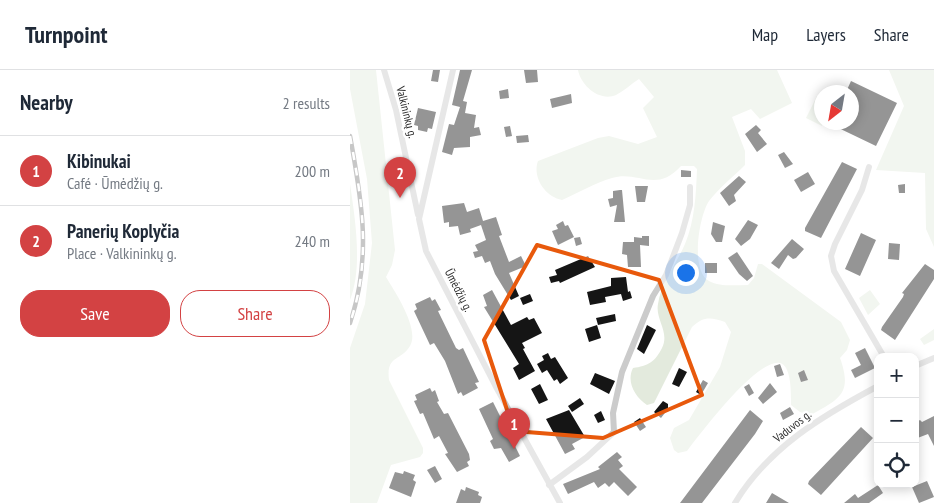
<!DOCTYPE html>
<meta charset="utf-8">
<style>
:root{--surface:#fff;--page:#f6f6f7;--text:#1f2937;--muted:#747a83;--line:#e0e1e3;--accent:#d34243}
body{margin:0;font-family:"PT Sans Narrow",sans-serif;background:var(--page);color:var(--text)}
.controls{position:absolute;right:15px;bottom:15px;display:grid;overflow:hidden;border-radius:10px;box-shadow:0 2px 12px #0003}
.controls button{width:45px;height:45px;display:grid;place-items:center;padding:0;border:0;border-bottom:1px solid var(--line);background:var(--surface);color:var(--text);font:25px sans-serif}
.compass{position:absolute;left:464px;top:15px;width:45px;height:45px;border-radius:50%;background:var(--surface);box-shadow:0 2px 12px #0003;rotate:211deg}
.you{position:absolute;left:335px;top:202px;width:18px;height:18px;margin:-12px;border:4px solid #fff;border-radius:50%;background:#1a73e8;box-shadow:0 0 0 8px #1a73e833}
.badge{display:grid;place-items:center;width:32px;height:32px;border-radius:50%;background:var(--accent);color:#fff;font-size:16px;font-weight:700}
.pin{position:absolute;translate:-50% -41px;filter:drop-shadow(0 1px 2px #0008)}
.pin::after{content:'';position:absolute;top:26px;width:18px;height:15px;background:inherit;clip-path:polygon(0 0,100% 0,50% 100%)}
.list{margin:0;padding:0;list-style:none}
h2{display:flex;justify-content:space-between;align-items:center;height:65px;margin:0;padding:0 20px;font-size:21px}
h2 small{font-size:16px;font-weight:400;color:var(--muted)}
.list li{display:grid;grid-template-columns:32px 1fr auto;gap:15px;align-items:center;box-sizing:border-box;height:70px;padding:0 20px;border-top:1px solid var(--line)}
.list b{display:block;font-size:19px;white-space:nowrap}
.list p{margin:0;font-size:16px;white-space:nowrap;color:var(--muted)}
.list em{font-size:16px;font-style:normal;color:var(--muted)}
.actions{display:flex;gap:10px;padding:15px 20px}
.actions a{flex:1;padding:11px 0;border:1px solid var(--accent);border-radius:20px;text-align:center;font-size:18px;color:var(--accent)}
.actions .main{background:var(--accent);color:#fff}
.icon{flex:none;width:28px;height:28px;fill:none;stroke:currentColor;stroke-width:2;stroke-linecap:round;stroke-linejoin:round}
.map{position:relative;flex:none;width:584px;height:433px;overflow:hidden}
header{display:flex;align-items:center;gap:30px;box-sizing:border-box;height:70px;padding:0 25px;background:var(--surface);border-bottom:1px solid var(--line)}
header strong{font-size:24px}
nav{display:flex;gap:28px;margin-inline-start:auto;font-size:18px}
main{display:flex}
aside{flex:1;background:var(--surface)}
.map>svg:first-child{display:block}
.green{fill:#e3eadd}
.building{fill:#151515}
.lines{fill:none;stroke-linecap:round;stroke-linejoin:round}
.street{stroke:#cbcbcb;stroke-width:6}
.rail-casing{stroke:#838383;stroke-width:4.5}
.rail{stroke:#fff;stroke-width:2.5;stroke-dasharray:8;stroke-linecap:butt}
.marked{fill:none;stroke:#e8590c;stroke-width:4;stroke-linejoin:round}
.labels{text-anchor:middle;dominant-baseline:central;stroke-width:5;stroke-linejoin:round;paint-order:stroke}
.street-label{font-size:12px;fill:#2e2e2e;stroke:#fff}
</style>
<header>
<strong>Turnpoint</strong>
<nav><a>Map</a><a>Layers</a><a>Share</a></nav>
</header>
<main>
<aside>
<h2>Nearby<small>2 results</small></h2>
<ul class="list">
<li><span class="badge">1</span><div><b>Kibinukai</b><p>Café · Ūmėdžių g.</p></div><em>200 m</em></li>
<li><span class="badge">2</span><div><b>Panerių Koplyčia</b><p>Place · Valkininkų g.</p></div><em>240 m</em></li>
</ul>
<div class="actions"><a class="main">Save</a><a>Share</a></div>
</aside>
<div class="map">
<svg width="584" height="433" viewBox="0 0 584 433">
<rect width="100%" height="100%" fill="#fff"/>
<path class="green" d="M 0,0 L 26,0 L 45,180 L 42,195 L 36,207 C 45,222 70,259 60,276 C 50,292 36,285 39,310 L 73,378 L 73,383 L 70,387 L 41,395 L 27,433 L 0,433 L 0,278 L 15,234 L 22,173 L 17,109 L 0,19 Z
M 228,0 L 427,0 L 442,33 L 410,49 L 401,39 L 382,47 L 395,81 L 395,95 C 384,106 369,118 359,131 C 349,146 340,201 359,211 C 370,217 385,215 398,215 L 404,208 L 408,194 L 412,194 L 491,252 L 500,270 L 497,280 L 490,288 C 503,324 489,329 461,345 L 450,342 L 441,335 C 441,325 442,296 430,293 C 407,288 350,364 337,381 L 328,383 L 324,380 L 320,368 L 324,358 L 339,350 L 370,297 L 381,262 L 375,252 C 361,247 353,246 342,257 L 304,333 L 297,335 C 285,327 276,312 283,298 C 298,296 305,292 312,278 C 320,262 305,249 308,234 C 311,213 327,193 335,174 C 345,150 346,124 347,99 L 344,96 L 331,96 C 306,124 288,100 262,108 C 245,113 228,123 212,130 C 195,127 182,107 188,91 L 248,68 L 259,66 L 288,74 L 307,67 L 293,38 L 304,27 L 289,9 C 281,14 274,21 266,25 C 250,32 231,16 228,0 Z
M 539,0 L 584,0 L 584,177 L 576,159 L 575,103 L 526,100 L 554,36 Z
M 467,26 L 471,28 L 472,56 L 456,48 Z
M 0,114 C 5,148 13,197 0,230 Z
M 520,220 L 530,234 L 518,245 L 509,228 Z
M 584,259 L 584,270 L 574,275 L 570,269 Z"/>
<path class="building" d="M 83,0 L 90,0 L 88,12 L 81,11 Z
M 110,0 L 122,0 L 113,31 L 117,32 L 115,43 L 126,45 L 124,58 L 129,57 L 131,65 L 120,67 L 120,77 L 104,78 L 102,85 L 92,82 L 99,54 L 104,55 L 110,37 L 102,35 Z
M 174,0 L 187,0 L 188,12 L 176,13 Z
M 501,11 L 547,33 L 526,76 L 476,52 L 502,52 L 502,22 L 496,22 Z
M 158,19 L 159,28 L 150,29 L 149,21 Z
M 221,24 L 222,33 L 202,38 L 200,29 Z
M 68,38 L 86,42 L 82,59 L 78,58 L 77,62 L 68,60 L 68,56 L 64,55 Z
M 406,55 L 411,60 L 408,63 L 417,74 L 407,82 L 395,64 Z
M 160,56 L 162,66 L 156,67 L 154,57 Z
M 178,65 L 179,72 L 167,73 L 166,66 Z
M 434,82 L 443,94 L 435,98 L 428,85 Z
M 492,92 L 507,99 L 471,168 L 455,161 L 455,158 Z
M 331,100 L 341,101 L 341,107 L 331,107 Z
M 458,102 L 465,114 L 451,122 L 444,110 Z
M 389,106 L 396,112 L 384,125 L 386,131 L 379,136 L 370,123 Z
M 555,114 L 555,123 L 549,123 L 548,115 Z
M 285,116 L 298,116 L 295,132 L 287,132 Z
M 270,120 L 272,120 L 275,152 L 264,152 L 267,135 L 260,137 L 258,129 L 263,128 L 263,121 Z
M 114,133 L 117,142 L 129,138 L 133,151 L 146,147 L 152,165 L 149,166 L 159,192 L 171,186 L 176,196 L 159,203 L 169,226 L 161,230 L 145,204 L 140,191 L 135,193 L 132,186 L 125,188 L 123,182 L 128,181 L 125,175 L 136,170 L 131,155 L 120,159 L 121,162 L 110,165 L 108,156 L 99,157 L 99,152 L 94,153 L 92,136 Z
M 398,150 L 408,155 L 400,169 L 391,176 L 385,169 Z
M 213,151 L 215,156 L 218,155 L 224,167 L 208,175 L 202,161 L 208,159 L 206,155 Z
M 363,152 L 375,156 L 372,172 L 366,172 L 361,164 Z
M 511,163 L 526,170 L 510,206 L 495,199 Z
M 292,166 L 299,166 L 299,176 L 290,175 L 291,197 L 278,197 L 277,185 L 272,184 L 273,172 L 284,172 L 284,167 L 292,168 Z
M 230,167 L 232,174 L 226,176 L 224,168 Z
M 442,169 L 454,179 L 446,188 L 443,189 L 438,185 L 429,199 L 421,193 Z
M 539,173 L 550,174 L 549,190 L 538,189 Z
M 387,182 L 403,206 L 397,211 L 389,204 L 378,188 Z
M 238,186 L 245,197 L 210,213 L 209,211 L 201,213 L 199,207 L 207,205 L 205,200 Z
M 355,193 L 367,193 L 367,203 L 355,203 Z
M 575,194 L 584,200 L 584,209 L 545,270 L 531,260 L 532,257 L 553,227 L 554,224 L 552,223 Z
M 276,207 L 278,222 L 280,221 L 282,228 L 273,231 L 271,224 L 255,227 L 256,232 L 240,235 L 237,222 L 261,216 L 261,208 Z
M 142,220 L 161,255 L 177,247 L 179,250 L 184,248 L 192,263 L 172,273 L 175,278 L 173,279 L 185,301 L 169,310 L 163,298 L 169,294 L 134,237 L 137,236 L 133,225 Z
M 180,224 L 183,231 L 173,235 L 170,228 Z
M 80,227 L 82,231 L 85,229 L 91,240 L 88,241 L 106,278 L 109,280 L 113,278 L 129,312 L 125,313 L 128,318 L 113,326 L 111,322 L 108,324 L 95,291 L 84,273 L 80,275 L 64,241 L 67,239 L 65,234 Z
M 265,244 L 266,251 L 248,255 L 246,248 Z
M 247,255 L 251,268 L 239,272 L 235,259 Z
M 297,255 L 306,260 L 294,284 L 287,279 Z
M 515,278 L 525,298 L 505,308 L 501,300 L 511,295 L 505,283 Z
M 198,283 L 201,289 L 205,287 L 218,308 L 210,314 L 207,309 L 204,311 L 197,300 L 192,303 L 187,294 L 194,290 L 192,286 Z
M 430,294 L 434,305 L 427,307 L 424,296 Z
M 329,298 L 337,302 L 329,317 L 322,314 Z
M 454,300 L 458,310 L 451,312 L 448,303 Z
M 245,303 L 265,311 L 259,324 L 240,314 Z
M 353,310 L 358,313 L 351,325 L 346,322 Z
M 420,313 L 427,322 L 413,334 L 408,328 Z
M 190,314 L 198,330 L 189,334 L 181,319 Z
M 399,314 L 404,323 L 399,326 L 394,317 Z
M 80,318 L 82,322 L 85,320 L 89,331 L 87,332 L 94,344 L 98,343 L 119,384 L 120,390 L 117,392 L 119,396 L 107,402 L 95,384 L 98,383 L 89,366 L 84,369 L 73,343 L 70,344 L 64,331 L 67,330 L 65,325 Z
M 230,328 L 234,334 L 222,342 L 218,336 Z
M 313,331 L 318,334 L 318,339 L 311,348 L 304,342 Z
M 143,332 L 170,386 L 159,392 L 151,378 L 144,379 L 140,371 L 143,369 L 129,339 Z
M 440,337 L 444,344 L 433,350 L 430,343 Z
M 219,340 L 235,367 L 222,374 L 225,379 L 215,384 L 196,349 Z
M 400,340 L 413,351 L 405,364 L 352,433 L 330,433 Z
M 251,341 L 255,350 L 248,353 L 244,345 Z
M 584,346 L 584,376 L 578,364 L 565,369 L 565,353 L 570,350 L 572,352 Z
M 290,348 L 296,357 L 290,361 L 284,352 Z
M 511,357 L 523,368 L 471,425 L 458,414 L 459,411 Z
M 267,382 L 272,387 L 268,390 L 273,396 L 269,399 L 287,417 L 278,426 L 264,412 L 259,417 L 255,413 L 248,418 L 244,412 L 218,424 L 213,414 L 250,399 L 248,397 Z
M 85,396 L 92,409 L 85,413 L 77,400 Z
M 54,401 L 65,405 L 63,410 L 66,412 L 61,427 L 39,418 L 45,402 L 53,404 Z
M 577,411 L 584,427 L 569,433 L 562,417 Z
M 528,415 L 533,423 L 519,433 L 494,433 L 505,424 L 508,428 Z
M 116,417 L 129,422 L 128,425 L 132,427 L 130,433 L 106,433 L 111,419 L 115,421 Z
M 422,423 L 439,433 L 416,433 Z"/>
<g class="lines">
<path class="street" d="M 34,0 L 46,40 L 68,145
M 103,0 L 69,149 L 76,181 L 145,315 L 210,433
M 519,97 L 512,120 L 485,174 L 481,186 L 484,201 L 534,287
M 565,296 L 584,288
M 199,415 L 237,387 L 264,362 L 263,343 L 272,302 L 303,226 L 316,205 L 332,163 L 340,135 L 340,117
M 385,433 C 419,377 472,346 528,316"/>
<defs>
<path id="rail" d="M 0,66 C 12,131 22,188 0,253"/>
</defs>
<use href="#rail" class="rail-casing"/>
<use href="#rail" class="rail"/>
</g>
<path d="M0 0H584V433H0ZM 187,175 L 309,210 L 352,325 L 253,368 L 164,361 L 134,270 Z" fill="#fff" fill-opacity=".55" fill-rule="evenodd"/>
<path class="marked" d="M 187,175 L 309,210 L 352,325 L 253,368 L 164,361 L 134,270 Z"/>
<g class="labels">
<g class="street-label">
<text transform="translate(57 42) rotate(76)">Valkininkų g.</text>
<text transform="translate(109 220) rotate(63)">Ūmėdžių g.</text>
<text transform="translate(442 356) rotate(-38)">Vaduvos g.</text>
</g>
</g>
</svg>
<div class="controls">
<button>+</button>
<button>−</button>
<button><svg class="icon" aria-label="locate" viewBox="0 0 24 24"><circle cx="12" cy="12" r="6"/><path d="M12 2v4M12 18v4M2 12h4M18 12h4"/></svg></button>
</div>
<svg class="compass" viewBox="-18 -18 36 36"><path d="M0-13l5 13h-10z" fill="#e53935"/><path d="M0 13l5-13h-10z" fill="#747a83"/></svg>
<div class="you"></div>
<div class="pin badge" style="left:164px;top:379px">1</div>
<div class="pin badge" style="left:50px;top:128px">2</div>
</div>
</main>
